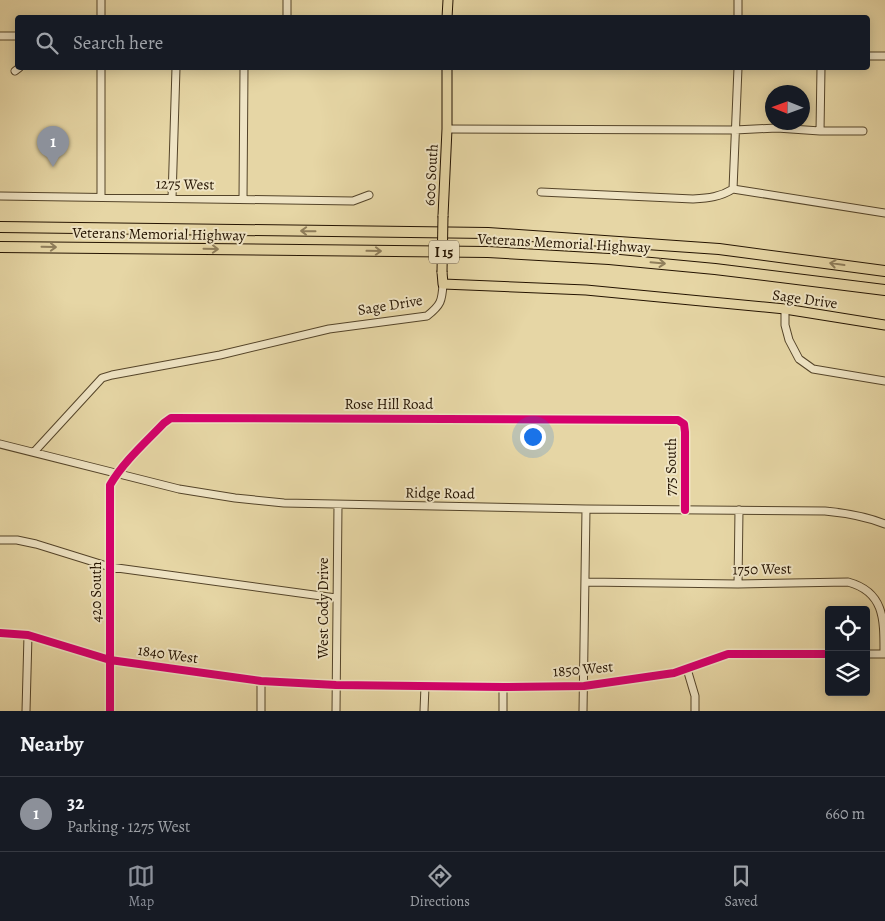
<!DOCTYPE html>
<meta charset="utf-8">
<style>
:root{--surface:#171b24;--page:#242831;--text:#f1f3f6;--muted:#9ea1a6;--line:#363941;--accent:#8c9099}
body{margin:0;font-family:Alegreya,serif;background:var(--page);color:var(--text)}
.controls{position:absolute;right:15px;bottom:15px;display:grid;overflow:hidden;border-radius:5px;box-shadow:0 2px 12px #0003}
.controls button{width:45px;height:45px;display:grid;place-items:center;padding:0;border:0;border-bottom:1px solid var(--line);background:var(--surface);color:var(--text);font:25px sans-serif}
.compass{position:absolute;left:765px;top:85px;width:45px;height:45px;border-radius:50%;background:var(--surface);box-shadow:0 2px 12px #0003;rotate:271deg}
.you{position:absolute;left:532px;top:436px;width:18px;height:18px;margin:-12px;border:4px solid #fff;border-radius:50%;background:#1a73e8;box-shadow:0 0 0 8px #1a73e833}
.badge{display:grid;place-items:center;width:32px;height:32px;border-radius:50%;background:var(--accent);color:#fff;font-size:16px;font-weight:700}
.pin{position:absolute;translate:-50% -41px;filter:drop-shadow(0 1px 2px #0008)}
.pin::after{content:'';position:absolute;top:26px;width:18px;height:15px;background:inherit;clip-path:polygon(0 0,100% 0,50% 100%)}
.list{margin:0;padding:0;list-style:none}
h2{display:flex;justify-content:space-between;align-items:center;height:65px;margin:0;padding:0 20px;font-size:21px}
h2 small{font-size:16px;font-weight:400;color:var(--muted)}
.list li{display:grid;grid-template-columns:32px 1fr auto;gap:15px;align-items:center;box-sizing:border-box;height:75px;padding:0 20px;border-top:1px solid var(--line)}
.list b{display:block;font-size:19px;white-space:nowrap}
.list p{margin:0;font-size:16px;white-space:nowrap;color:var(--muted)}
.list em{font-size:16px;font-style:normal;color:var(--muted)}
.icon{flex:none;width:28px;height:28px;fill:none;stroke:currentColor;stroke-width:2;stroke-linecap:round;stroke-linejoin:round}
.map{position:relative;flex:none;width:885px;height:711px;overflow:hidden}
.search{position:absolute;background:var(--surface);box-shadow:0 2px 12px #0003;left:15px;right:15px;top:15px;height:55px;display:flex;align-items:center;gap:12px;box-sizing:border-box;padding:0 18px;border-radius:5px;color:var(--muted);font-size:19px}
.sheet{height:140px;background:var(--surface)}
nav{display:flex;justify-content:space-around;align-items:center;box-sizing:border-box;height:70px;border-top:1px solid var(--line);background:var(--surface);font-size:14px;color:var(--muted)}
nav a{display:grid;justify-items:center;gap:2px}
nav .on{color:var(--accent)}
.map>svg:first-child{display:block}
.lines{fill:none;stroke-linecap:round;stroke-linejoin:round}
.minor-casing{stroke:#544429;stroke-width:9}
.major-casing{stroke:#241300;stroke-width:11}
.highway-casing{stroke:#241300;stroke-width:12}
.minor{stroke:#efe4c4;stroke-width:7}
.major{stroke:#e6d6a5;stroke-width:9}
.highway{stroke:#e6d6a5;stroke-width:10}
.major-bridge-casing{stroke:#241300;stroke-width:11;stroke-linecap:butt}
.major-bridge{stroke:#e6d6a5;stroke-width:9}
.cycleway-casing{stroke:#efe4c4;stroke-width:11}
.cycleway{stroke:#d6006c;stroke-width:8}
.oneway{stroke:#8f7e5b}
.labels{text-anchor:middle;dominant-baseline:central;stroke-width:4;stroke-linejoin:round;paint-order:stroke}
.shield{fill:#efe4c4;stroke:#61523b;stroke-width:1}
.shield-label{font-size:14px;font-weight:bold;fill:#241300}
.street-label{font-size:15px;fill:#241300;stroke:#efe4c4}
</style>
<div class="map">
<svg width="885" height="711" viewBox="0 0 885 711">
<rect width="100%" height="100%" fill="#e6d6a5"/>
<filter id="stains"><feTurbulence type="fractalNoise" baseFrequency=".004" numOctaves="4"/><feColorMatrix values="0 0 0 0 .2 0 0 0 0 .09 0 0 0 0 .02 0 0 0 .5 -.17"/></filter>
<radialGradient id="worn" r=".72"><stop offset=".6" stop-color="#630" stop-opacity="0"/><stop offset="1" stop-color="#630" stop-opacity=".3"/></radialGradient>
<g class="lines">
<defs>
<path id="minor" d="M 287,0 L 287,18
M 738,0 L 738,18
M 101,18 L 101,0
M 0,36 L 18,36
M 868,56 L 885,56
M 15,71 L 19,68
M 447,129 L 735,130 L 777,128 L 820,131 L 863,131
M 820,131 L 821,68
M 733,189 L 885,213
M 733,189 L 738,68
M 541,192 L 693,199 C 709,198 720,197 733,189
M 0,196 L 353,201 L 369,195
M 101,197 L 101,68
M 172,198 L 176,68
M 243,199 L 244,68
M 785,309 L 785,325 L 789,340 L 799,359 L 813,369 L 885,381
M 0,444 L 179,489 L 235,498 L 284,503 L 586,509 L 825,511 C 846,513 865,516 885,524
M 34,452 L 102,378 L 112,375 L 220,355 L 329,329 L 427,316 C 441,305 442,301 443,284
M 0,540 L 17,540 L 36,544 L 110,567 L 336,598
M 585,582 L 738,584 L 848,582 C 885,592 884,620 884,654
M 738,584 L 739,510
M 0,633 L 28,635 L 110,660 L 261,681 L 336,685 L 503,687 L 584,686 L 674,673 L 728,654 L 829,654
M 866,654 L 885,654
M 687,669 L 695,696 L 695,711
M 26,711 L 28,635
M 110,711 L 110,485 C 124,461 146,442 164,423 L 171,418 L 678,420 L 684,424 L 685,432 L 685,510
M 261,711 L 261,681
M 336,711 L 338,505
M 424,711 L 425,686
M 503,711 L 503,687
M 583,711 L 586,509"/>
<path id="major" d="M 447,18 L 448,0
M 443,216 L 447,129 L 447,68
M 442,272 L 443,284 L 586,290 L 785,309 L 885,325"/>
<path id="highway" d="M 0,227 L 488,233 L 719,249 L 885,271
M 0,247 L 488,252 L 609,259 L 715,269 L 885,290"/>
</defs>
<use href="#minor" class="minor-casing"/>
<use href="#major" class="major-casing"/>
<use href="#highway" class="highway-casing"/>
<use href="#minor" class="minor"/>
<use href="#major" class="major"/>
<use href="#highway" class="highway"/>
<defs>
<path id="major-bridge" d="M 442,272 L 443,216"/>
</defs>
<use href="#major-bridge" class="major-bridge-casing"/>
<use href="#major-bridge" class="major-bridge"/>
<defs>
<path id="cycleway" d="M 0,633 L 28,635 L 110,660 L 261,681 L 336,685 L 503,687 L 584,686 L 674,673 L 728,654 L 829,654
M 110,711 L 110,485 C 124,461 146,442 164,423 L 171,418 L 678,420 L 684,424 L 685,432 L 685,510"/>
</defs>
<use href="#cycleway" class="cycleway-casing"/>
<use href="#cycleway" class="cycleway"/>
</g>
<defs><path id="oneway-shaft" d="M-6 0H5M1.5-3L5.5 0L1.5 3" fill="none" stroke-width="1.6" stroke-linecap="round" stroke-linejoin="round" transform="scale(1.25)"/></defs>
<g class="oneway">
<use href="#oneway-shaft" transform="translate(308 231) rotate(-179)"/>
<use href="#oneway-shaft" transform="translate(49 247) rotate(1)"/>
<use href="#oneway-shaft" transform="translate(211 249) rotate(1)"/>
<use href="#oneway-shaft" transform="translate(374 251) rotate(1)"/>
<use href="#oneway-shaft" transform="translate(658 263) rotate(5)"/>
<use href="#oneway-shaft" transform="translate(837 264) rotate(-172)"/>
</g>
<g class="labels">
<rect class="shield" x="429" y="240.5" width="30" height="23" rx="4"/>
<g class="shield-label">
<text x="444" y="252">I 15</text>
</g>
<g class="street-label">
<text transform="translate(431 175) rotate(-87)">600 South</text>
<text transform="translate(185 184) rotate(1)">1275 West</text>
<text transform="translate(159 234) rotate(1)">Veterans Memorial Highway</text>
<text transform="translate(564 243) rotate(3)">Veterans Memorial Highway</text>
<text transform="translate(805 299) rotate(8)">Sage Drive</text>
<text transform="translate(390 305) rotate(-9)">Sage Drive</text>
<text x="389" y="404">Rose Hill Road</text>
<text transform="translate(671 467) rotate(-90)">775 South</text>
<text transform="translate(440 493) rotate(1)">Ridge Road</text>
<text transform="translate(762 569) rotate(-1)">1750 West</text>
<text transform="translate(96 592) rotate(-90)">420 South</text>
<text transform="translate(323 608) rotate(-90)">West Cody Drive</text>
<text transform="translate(168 654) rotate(8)">1840 West</text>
<text transform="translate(583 669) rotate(-5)">1850 West</text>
</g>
</g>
<rect width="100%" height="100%" filter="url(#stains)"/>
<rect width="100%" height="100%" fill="url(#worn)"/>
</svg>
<div class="controls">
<button><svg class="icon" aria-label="locate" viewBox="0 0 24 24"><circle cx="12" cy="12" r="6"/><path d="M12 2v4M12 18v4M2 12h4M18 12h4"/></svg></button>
<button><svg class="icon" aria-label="layers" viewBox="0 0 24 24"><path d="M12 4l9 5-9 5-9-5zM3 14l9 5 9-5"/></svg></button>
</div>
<svg class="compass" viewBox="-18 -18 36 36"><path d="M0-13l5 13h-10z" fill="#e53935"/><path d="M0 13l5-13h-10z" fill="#9ea1a6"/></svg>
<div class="you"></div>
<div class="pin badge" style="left:53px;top:167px">1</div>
<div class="search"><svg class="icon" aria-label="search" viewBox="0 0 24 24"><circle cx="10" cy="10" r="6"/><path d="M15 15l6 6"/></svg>Search here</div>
</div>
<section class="sheet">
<h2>Nearby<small></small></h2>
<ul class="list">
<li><span class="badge">1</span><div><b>32</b><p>Parking · 1275 West</p></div><em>660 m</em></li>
</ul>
</section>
<nav>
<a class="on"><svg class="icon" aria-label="map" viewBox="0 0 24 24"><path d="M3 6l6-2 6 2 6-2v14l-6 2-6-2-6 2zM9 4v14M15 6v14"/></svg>Map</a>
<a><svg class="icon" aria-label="directions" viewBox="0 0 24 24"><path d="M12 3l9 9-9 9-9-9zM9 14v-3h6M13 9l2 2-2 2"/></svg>Directions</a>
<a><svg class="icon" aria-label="saved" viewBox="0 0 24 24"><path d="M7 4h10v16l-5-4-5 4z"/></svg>Saved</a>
</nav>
